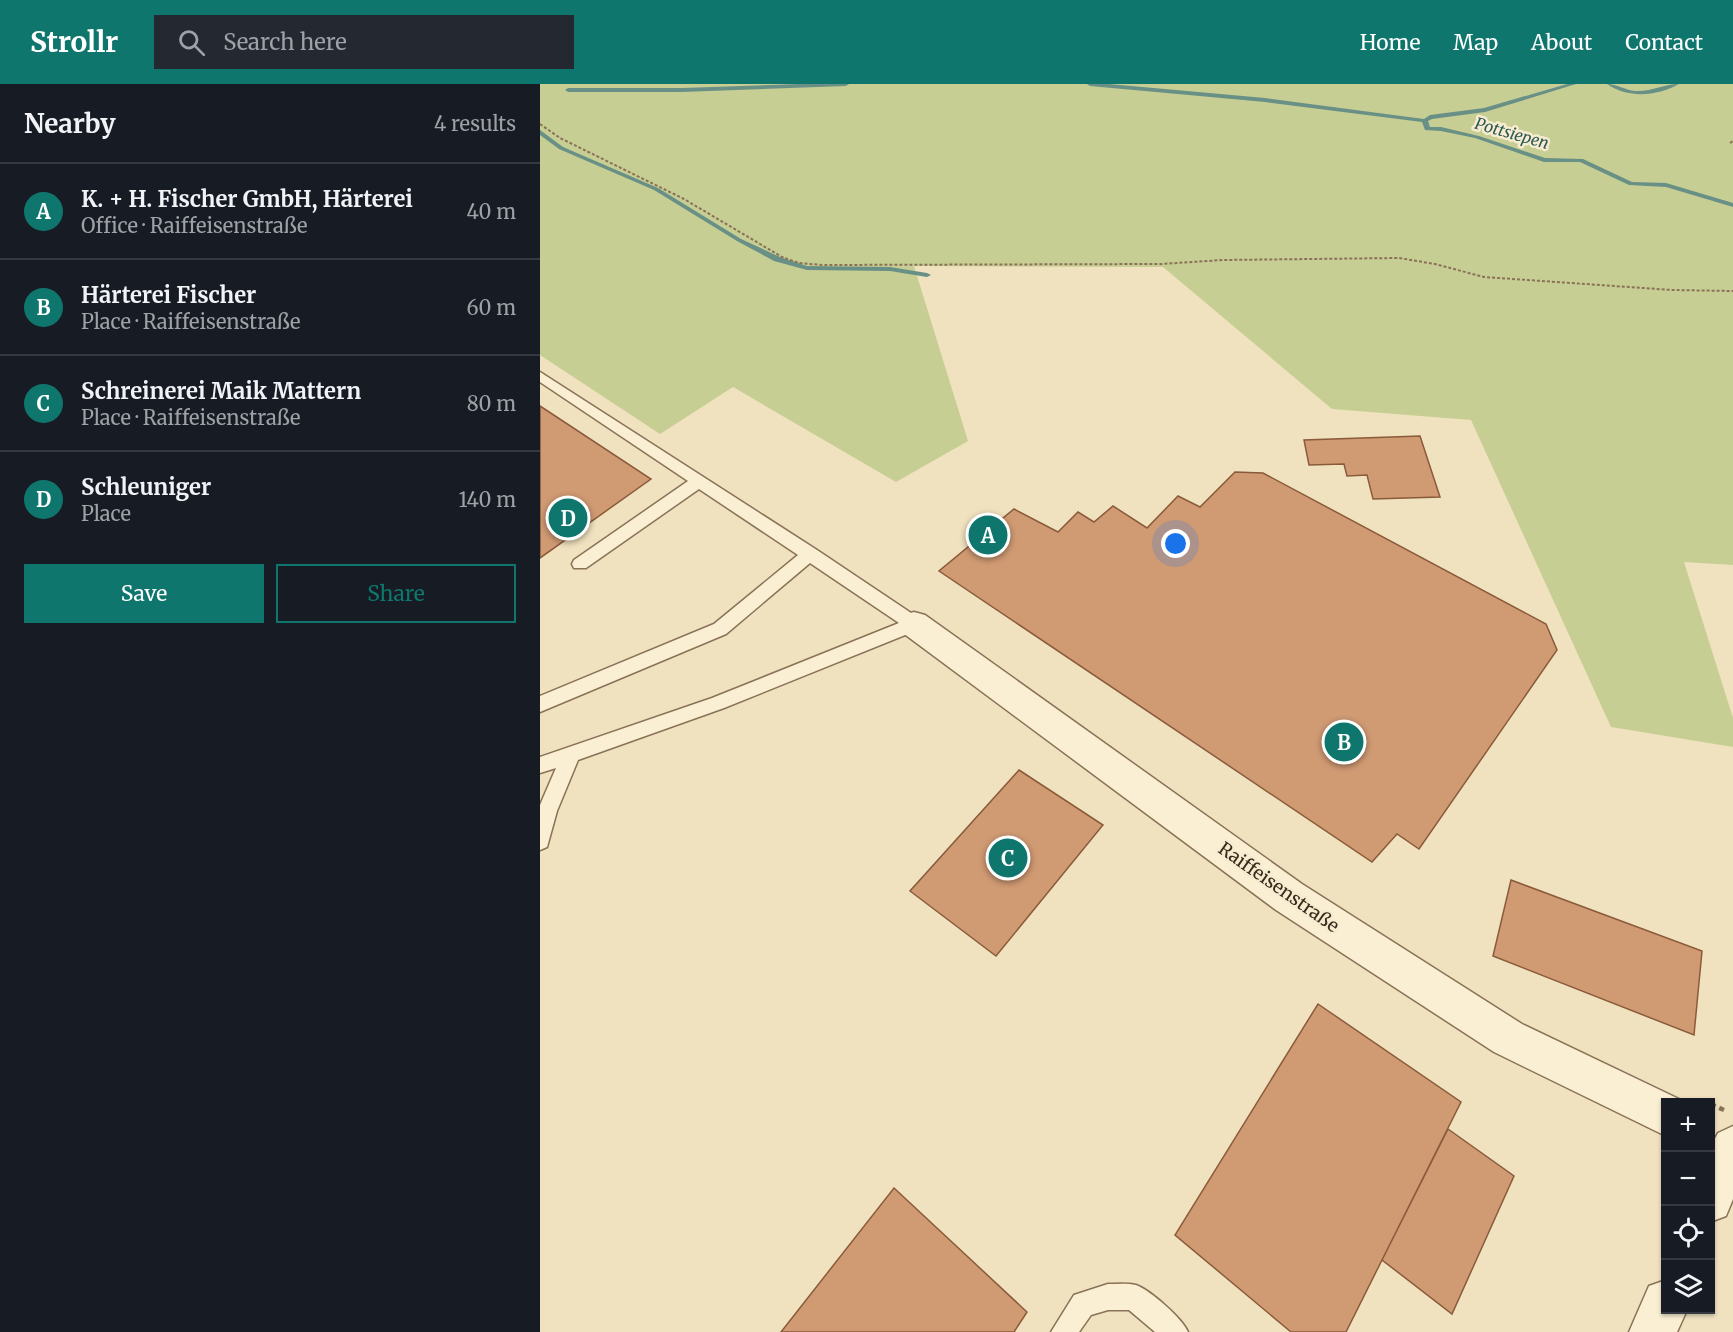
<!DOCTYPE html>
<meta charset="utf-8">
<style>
:root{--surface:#171b24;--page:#242831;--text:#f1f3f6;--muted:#9ea1a6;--line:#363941;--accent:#0f766e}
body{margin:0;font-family:Merriweather,serif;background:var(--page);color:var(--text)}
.controls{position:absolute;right:18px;bottom:18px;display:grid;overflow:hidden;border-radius:0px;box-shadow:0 2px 4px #0004}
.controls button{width:54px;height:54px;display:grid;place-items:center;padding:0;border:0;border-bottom:2px solid var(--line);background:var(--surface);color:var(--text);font:30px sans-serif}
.you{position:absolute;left:636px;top:460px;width:21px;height:21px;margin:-15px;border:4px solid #fff;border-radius:50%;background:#1a73e8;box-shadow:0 0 0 9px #1a73e833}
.badge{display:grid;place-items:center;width:39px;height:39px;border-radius:50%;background:var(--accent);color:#fff;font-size:20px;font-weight:700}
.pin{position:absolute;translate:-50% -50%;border:3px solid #fff;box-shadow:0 2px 6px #0006}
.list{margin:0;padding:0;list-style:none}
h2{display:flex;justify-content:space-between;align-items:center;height:78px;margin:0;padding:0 24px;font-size:26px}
h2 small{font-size:20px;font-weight:400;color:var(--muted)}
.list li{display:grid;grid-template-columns:39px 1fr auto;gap:18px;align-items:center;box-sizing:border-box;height:96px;padding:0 24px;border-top:2px solid var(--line)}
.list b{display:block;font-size:22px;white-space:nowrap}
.list p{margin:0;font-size:20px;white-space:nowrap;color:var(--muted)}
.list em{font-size:20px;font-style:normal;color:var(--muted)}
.actions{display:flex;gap:12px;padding:18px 24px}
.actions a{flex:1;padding:14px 0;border:2px solid var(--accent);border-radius:0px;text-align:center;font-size:21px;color:var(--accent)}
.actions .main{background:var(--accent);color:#fff}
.icon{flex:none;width:33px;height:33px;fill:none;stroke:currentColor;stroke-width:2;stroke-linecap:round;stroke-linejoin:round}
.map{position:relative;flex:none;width:1193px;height:1248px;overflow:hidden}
header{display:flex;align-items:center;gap:36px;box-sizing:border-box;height:84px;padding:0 30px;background:var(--accent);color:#fff}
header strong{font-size:28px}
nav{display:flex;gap:33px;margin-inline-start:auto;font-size:21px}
.search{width:420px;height:54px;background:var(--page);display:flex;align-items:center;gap:15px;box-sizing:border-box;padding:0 21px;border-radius:0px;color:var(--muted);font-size:22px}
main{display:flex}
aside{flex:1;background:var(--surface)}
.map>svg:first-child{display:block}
.green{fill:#c7ce93}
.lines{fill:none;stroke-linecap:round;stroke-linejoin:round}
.stream{fill:#699086;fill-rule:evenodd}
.building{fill:#d09a73;stroke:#8a5b3b;stroke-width:1.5}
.service-casing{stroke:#897257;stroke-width:3}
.minor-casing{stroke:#897257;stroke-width:3}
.path-far1{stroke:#897257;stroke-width:2;stroke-dasharray:3 2;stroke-linecap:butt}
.path{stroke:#897257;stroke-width:4.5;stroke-dasharray:6 4;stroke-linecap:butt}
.service{fill:#faefd3;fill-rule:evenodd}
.minor{fill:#faefd3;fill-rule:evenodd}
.labels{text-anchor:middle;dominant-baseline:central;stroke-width:5;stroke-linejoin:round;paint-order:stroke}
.far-water-label{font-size:16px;font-style:italic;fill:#2a5956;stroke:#f7eccf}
.street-label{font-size:18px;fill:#382a1c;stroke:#f7eccf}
</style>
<header>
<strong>Strollr</strong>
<div class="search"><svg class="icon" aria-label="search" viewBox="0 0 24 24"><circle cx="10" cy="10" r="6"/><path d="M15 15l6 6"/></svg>Search here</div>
<nav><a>Home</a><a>Map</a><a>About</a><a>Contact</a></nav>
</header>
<main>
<aside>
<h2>Nearby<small>4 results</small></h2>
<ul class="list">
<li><span class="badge">A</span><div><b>K. + H. Fischer GmbH, Härterei</b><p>Office · Raiffeisenstraße</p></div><em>40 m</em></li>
<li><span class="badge">B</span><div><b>Härterei Fischer</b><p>Place · Raiffeisenstraße</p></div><em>60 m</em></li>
<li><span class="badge">C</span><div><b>Schreinerei Maik Mattern</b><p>Place · Raiffeisenstraße</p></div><em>80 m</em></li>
<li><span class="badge">D</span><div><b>Schleuniger</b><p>Place</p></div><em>140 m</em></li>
</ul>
<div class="actions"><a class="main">Save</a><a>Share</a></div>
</aside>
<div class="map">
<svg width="1193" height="1248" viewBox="0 0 1193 1248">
<rect width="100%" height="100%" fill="#f0e2bf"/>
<path class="green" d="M 0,0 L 1193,0 L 1193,481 L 1144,478 L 1193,634 L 1193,663 L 1071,643 L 931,336 L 792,325 L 623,183 L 374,182 L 428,357 L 356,398 L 193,303 L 120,350 L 0,271 Z"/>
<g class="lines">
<path class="stream" d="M 258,0 L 309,0 L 306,2 L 142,8 L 28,8 L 25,6 L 28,4 L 142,4 Z
M 547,0 L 569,0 L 725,14 L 884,35 L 890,31 L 944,24 L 1027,0 L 1036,0 L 945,28 L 892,35 L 888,37 L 890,43 L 901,43 L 939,52 L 1005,74 L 1043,75 L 1092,98 L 1126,99 L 1193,119 L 1193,123 L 1126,103 L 1089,101 L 1040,78 L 1004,78 L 935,54 L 901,47 L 885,46 L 882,38 L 725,18 L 550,2 Z
M 1067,0 C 1077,0 1085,6 1095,7 C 1111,8 1124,0 1139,0 C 1118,12 1088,15 1067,0 Z
M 0,46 L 23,63 L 118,104 L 201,155 L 240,173 L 267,182 L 350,183 L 387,189 L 391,191 L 387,193 L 350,187 L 267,186 L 234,177 L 197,157 L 114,106 L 19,65 L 0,51 Z"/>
</g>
<path class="building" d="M 0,322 L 111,395 L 0,474 Z
M 880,352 L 900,413 L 833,415 L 827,391 L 807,392 L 804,380 L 769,381 L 764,356 Z
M 695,388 L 723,389 L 1006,540 L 1017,566 L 879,765 L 857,750 L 832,778 L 399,487 L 474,425 L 518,448 L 538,428 L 554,438 L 573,422 L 607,444 L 638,412 L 660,423 Z
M 479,686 L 563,741 L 456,872 L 370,807 Z
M 971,796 L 1162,867 L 1154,951 L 953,872 Z
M 778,920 L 921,1018 L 806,1248 L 751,1248 L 635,1151 Z
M 908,1045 L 974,1092 L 912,1230 L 842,1176 Z
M 354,1104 L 487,1228 L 474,1248 L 241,1248 Z"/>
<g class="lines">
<defs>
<path id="service" d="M 0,288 L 277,466 L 380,535 L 382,540 L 380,545 L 184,624 L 38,676 L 17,727 L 7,763 L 0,766 L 0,721 L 16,684 L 0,689 L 0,673 L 172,614 L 359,539 L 270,479 L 186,550 L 0,628 L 0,612 L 174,540 L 258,471 L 159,405 L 46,484 L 34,484 L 32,480 L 34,476 L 148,397 L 0,298 Z
M 568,1200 C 577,1200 588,1199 596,1201 C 610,1206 643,1235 648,1248 L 615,1248 L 589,1226 L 568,1226 L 551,1231 L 539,1248 L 511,1248 L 534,1211 Z"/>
<path id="minor" d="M 374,528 L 385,531 L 762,800 L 982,940 L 1141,1016 L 1142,1018 L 1126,1018 L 1126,1052 L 954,968 L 736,826 L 363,549 L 358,540 L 363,531 Z
M 1193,1042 L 1193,1115 L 1186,1132 L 1170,1138 L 1170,1064 L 1178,1049 Z
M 1126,1196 L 1126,1226 L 1147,1226 L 1137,1248 L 1089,1248 L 1109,1202 Z"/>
</defs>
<use href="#service" class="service-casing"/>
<use href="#minor" class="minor-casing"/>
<path class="path-far1" d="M 0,40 L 20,54 L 144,115 L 242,173 L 259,179 L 282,181 L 621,180 L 683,176 L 859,174 L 895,180 L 944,193 L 1132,206 L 1193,207
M 1190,59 L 1193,57"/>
<path class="path" d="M 1170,1020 L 1184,1026"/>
<use href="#service" class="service"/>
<use href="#minor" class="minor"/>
</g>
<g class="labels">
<g class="far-water-label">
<text transform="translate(972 49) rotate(16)">Pottsiepen</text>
</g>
<g class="street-label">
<text transform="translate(739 803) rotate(35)">Raiffeisenstraße</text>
</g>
</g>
</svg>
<div class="controls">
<button>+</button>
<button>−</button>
<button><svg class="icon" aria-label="locate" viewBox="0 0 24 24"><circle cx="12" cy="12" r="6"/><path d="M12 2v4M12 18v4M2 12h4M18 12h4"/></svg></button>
<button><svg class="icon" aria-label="layers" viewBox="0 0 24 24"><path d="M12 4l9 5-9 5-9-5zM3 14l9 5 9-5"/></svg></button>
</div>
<div class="you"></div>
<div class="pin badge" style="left:448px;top:451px">A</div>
<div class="pin badge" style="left:804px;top:658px">B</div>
<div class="pin badge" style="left:468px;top:774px">C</div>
<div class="pin badge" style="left:28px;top:434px">D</div>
</div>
</main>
